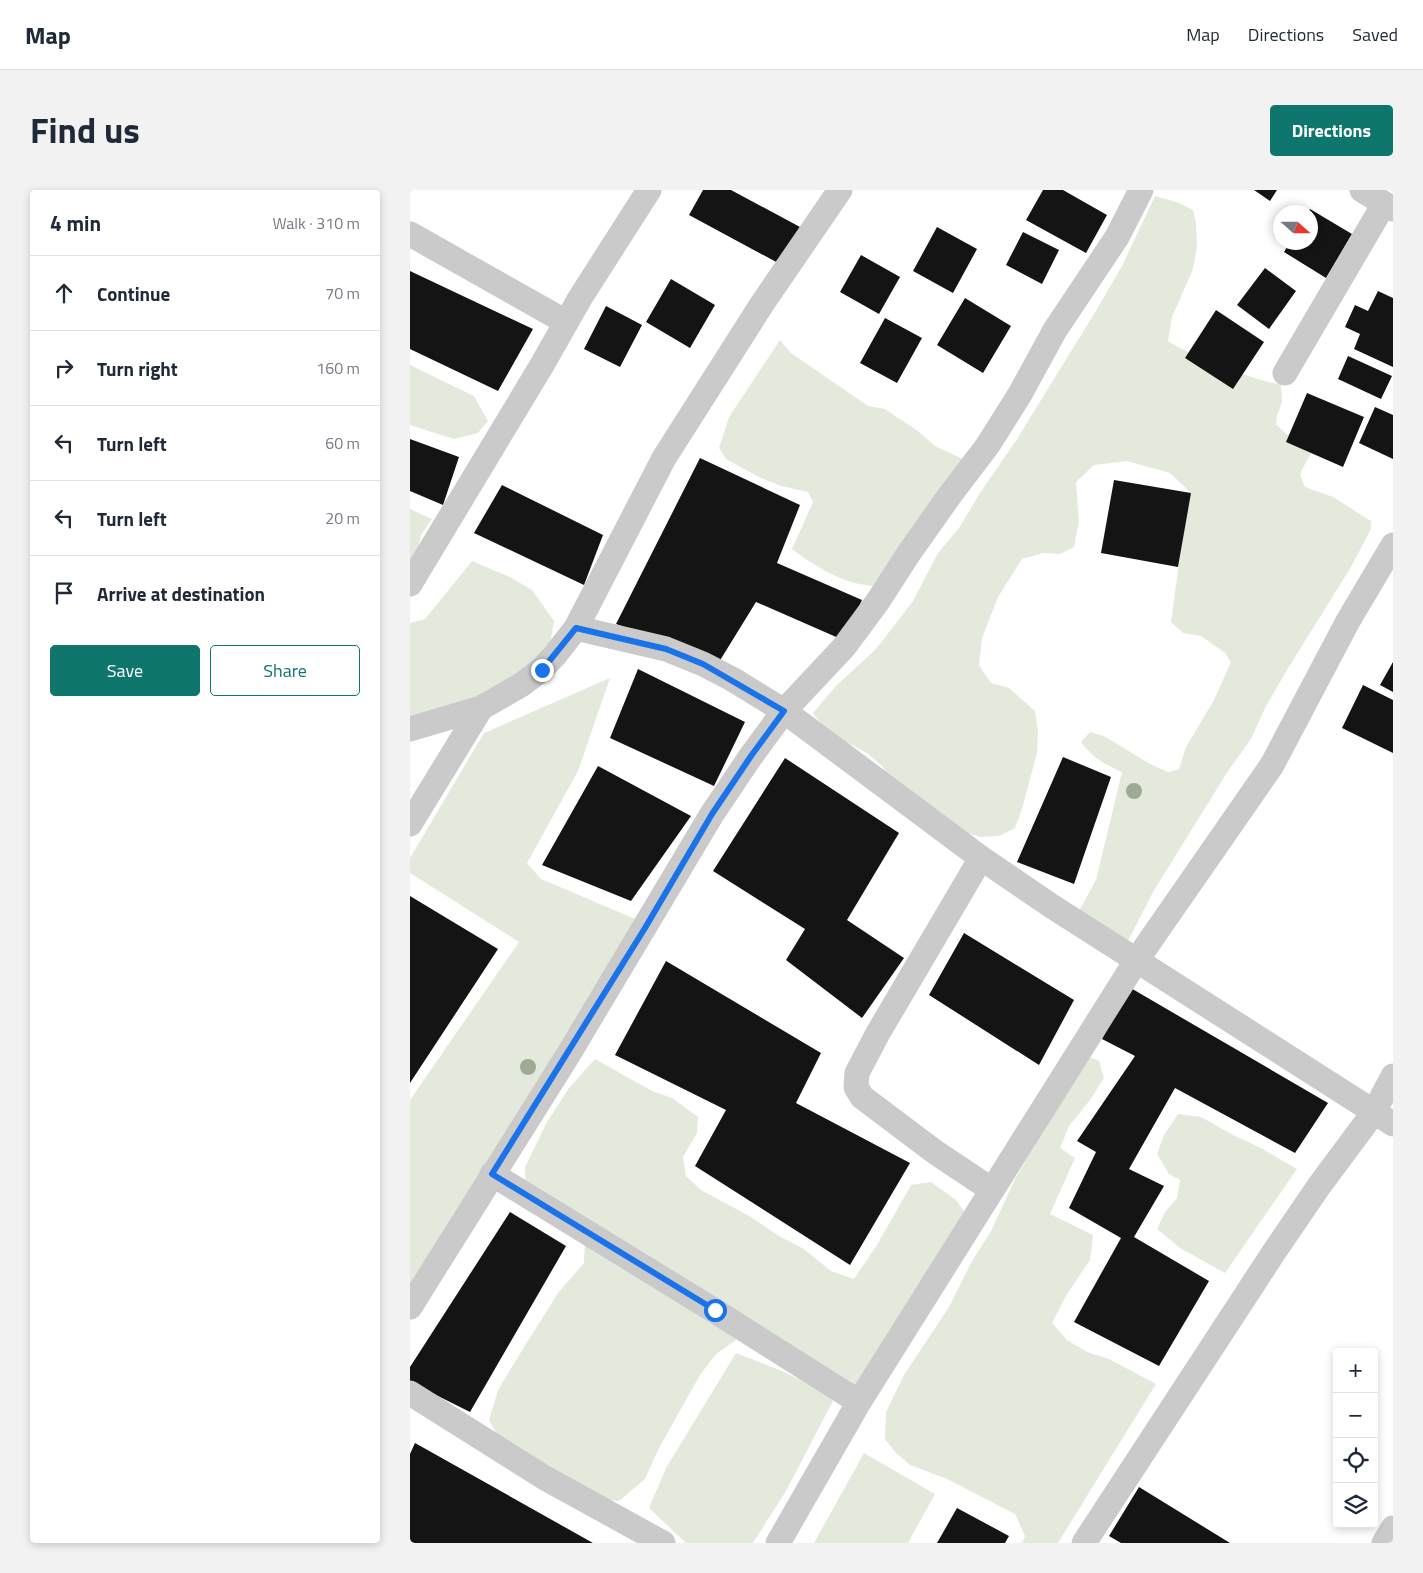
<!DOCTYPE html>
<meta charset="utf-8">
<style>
:root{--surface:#fff;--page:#f2f2f3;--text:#1f2937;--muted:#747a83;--line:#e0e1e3;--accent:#0f766e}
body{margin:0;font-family:"Titillium Web",sans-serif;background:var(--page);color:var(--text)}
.controls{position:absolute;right:15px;bottom:15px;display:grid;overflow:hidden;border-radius:5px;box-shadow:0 2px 8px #0003}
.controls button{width:45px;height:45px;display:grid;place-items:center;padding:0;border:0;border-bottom:1px solid var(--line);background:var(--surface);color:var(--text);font:25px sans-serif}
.compass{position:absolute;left:863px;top:15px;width:45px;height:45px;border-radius:50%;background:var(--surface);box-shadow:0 2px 8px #0003;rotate:111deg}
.stop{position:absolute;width:15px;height:15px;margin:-11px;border:4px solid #1a73e8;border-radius:50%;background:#fff}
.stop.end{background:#1a73e8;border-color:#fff;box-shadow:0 1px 5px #0008}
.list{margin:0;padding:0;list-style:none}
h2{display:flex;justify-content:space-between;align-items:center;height:65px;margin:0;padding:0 20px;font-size:21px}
h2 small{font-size:16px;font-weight:400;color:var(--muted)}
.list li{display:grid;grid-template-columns:32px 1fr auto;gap:15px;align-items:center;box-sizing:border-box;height:75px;padding:0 20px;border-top:1px solid var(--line)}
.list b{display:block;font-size:19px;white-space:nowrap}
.list em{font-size:16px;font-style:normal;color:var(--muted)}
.actions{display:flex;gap:10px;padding:15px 20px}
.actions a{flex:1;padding:11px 0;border:1px solid var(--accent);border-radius:5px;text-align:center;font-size:18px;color:var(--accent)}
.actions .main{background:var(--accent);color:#fff}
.icon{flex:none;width:28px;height:28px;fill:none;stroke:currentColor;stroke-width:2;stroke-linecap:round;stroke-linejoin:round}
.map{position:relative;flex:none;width:983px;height:1353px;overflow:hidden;border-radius:5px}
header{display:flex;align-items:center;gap:30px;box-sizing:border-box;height:70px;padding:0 25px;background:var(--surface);border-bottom:1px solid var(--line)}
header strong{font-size:24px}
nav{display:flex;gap:28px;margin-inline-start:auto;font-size:18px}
.intro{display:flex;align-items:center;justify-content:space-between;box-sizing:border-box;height:120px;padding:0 30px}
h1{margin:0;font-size:35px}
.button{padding:12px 22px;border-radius:5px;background:var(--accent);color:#fff;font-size:18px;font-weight:700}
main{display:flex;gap:30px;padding:0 30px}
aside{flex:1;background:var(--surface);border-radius:5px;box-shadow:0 2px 8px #0003}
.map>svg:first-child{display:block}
.green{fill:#e3eadc}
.building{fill:#141414}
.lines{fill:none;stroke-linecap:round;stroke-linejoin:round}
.minor{stroke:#cacaca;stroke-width:25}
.tree{fill:#9faa95}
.route{stroke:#1a73e8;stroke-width:6}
</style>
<header>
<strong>Map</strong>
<nav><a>Map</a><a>Directions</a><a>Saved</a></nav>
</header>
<div class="intro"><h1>Find us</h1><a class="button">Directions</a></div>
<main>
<aside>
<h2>4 min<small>Walk · 310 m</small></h2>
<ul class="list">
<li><svg class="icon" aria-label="ahead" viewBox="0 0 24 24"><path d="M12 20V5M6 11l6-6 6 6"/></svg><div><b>Continue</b></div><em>70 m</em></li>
<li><svg class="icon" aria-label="right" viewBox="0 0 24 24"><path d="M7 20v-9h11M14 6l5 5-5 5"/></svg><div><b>Turn right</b></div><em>160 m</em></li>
<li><svg class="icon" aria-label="left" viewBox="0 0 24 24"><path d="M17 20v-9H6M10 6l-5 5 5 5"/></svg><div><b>Turn left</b></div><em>60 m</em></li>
<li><svg class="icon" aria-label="left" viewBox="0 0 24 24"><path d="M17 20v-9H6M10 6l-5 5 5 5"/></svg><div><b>Turn left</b></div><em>20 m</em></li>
<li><svg class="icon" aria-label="arrive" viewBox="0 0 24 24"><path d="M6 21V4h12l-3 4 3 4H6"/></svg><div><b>Arrive at destination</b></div></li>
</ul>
<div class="actions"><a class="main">Save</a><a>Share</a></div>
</aside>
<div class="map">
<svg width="983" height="1353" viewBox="0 0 983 1353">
<rect width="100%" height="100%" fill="#fff"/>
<path class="green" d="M 745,6 L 769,13 L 783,20 L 786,33 L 787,57 L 783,79 L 762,127 L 758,151 C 778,164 800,171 822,180 C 839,186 853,192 871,194 L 872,212 L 867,226 L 866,234 L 876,244 L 905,254 C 902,265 894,273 890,285 L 895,297 L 923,307 L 961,331 L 961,339 L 941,377 L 877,480 L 855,518 L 841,549 L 818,581 L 743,702 L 716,755 L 667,729 L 670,719 L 686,690 L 712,582 C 695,575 682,567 671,552 L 680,542 L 694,546 L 740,574 L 758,582 L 769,579 L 776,557 L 804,510 L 821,472 L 815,463 L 791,446 L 773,443 L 761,432 L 776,322 L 781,303 L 760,283 L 717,271 L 684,275 L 666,292 L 669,331 L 664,357 L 650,364 L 633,363 L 612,369 L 588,407 L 572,448 L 569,475 L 581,493 L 599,498 L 625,521 L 628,540 L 627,563 L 612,619 L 605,638 L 589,646 L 571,647 L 554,642 L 482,590 L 472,576 L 457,563 L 434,551 L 412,535 L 403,523 L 426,496 L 466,459 L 503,411 L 528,363 L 549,338 L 570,303 L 607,249 L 687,119 L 712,76 Z
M 370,150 L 381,163 L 458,216 L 475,219 L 508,241 L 525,256 L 559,272 L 464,396 C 433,394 406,377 382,359 L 403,312 L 398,302 L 371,296 L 349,287 L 316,269 L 309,258 L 319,227 Z
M 0,175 L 64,206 L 78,231 L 68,243 L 44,249 L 0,235 Z
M 0,319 L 22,329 L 11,345 L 8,360 L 0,381 Z
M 62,371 L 100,387 L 122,400 L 144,431 L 138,468 L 107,495 L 0,538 L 0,433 L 15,429 Z
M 200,488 L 168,581 L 117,673 L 131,689 L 230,731 L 0,1101 L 0,910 L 109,752 L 0,683 L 0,668 L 74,543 Z
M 677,866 L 689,871 L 694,888 L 680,910 L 659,936 L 650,958 L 665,968 L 640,1024 L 683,1045 L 680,1070 L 657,1104 L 642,1133 L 657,1150 L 677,1162 L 699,1169 L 746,1194 L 648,1353 L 612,1353 L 615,1346 L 605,1324 L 537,1289 L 500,1275 L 485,1262 L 475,1249 L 476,1222 L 494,1185 L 539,1117 L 561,1073 L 581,1041 L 605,989 Z
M 185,869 L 242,901 L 262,908 L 288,927 L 287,943 L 273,967 L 276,986 L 291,1000 L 341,1027 L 369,1046 L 394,1059 L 421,1081 L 444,1089 L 467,1055 L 501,995 L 521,992 L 546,1010 L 556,1024 L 455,1197 L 428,1199 L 329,1148 L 306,1164 L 290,1185 L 249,1258 L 235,1289 L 209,1311 L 186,1309 L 92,1253 L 79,1230 L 88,1200 L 111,1162 L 148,1103 L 174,1073 L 175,1048 L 116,1018 L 115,977 L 137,932 L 159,898 Z
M 768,924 L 791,927 L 823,945 L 851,958 L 887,979 L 815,1083 L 770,1058 L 747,1039 L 755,1022 L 767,1008 L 770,990 L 759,984 L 747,964 L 754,945 Z
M 326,1163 L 372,1181 L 425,1207 L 376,1301 L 343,1353 L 276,1353 L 239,1318 L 256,1278 Z
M 454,1263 L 525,1304 L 498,1353 L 404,1353 Z"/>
<path class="building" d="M 293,0 L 321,0 L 390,37 L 370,74 L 279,25 Z
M 633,0 L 653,0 L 697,25 L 676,63 L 616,30 Z
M 844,0 L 867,0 L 860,11 Z
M 900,19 L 942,44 L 916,88 L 874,62 L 880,52 L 901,52 L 901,22 L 898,22 Z
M 527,37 L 567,59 L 543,103 L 503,81 Z
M 613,42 L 649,60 L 632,94 L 596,75 Z
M 451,65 L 490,87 L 469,124 L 430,102 Z
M 855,78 L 886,101 L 859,139 L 827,115 Z
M 0,81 L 123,139 L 88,201 L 0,159 Z
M 261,89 L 305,115 L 280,158 L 236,132 Z
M 968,101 L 983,108 L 983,177 L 944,159 L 950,144 L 935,137 L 945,115 L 958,121 Z
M 555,108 L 601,136 L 573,183 L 527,155 Z
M 196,116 L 232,135 L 210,177 L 174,159 Z
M 806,120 L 854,152 L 823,199 L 775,168 Z
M 475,128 L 512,148 L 487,193 L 450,173 Z
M 938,166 L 982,186 L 971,209 L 928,189 Z
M 897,203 L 954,227 L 933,277 L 876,252 Z
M 965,217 L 983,225 L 983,269 L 949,253 Z
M 0,249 L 49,267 L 33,315 L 0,301 Z
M 290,268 L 390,315 L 367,373 L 452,410 L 433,450 L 346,412 L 309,472 L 206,434 Z
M 704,290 L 781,303 L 768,377 L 691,363 Z
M 92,295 L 193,345 L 174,395 L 64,343 Z
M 983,472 L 983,502 L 970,495 Z
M 228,479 L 335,532 L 304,596 L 200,548 Z
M 953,495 L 983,510 L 983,563 L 932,538 Z
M 653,567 L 701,587 L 664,694 L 607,672 Z
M 375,568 L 489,643 L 437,730 L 494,768 L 452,828 L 376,770 L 395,739 L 303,681 Z
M 188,576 L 281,626 L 221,711 L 132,675 Z
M 0,706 L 88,759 L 0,893 Z
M 554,743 L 664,810 L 629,875 L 519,805 Z
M 256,771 L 411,863 L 386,913 L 500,973 L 440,1075 L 285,976 L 316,920 L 205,865 Z
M 719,797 L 918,913 L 885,963 L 765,898 L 719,979 L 754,996 L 724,1047 L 799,1091 L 749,1176 L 664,1132 L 711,1048 L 659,1018 L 686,962 L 667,951 L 725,866 L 692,849 Z
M 100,1022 L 156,1056 L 60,1222 L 0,1192 L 0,1177 Z
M 5,1253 L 183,1353 L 0,1353 L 0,1264 Z
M 729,1297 L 820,1353 L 711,1353 L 699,1346 Z
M 547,1318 L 599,1346 L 595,1353 L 527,1353 Z"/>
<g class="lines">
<path class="minor" d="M 952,0 L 983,19
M 0,44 L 156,132
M 875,183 L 974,14
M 0,394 L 132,175 L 170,108 L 239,0
M 166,438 L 256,459 L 293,474 L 322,489 L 374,521 L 571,668 L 643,717 L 983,934
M 0,539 L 71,518 L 111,495 L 131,480 L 145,465 L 166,438 L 254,268 L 352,114 L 430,0
M 0,634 L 71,518
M 571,668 L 468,843 L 447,883 L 446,897 L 452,907 L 525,962 L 582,1000
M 82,984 L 305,1121 L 449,1212
M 0,1117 L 158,865 L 302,624 L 341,566 L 374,521 L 434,457 L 468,411 L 499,363 L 540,305 L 578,255 L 610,204 L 645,140 L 707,47 L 731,0
M 0,1203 L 135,1288 L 253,1353
M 368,1353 L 449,1212 L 726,771 L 862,575 L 938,431 L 983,355
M 674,1353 L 864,1062 L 909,996 L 964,922 L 983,886
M 974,1353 L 983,1338"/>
</g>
<g class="tree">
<circle cx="724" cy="601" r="8"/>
<circle cx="118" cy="877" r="8"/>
</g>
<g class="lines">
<path class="route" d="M 132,480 L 166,438 L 256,459 L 293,474 L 374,521 L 341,566 L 302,624 L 235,738 L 82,984 L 305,1120"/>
</g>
</svg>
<div class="controls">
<button>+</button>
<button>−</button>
<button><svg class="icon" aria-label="locate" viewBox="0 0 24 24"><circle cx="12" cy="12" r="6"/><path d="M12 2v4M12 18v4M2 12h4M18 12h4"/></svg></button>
<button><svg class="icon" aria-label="layers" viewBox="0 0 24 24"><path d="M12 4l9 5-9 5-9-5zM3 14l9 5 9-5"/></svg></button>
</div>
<svg class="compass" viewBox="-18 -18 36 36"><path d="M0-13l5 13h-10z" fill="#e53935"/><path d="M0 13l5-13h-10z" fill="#747a83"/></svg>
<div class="stop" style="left:305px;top:1120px"></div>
<div class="stop end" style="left:132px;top:480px"></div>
</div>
</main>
